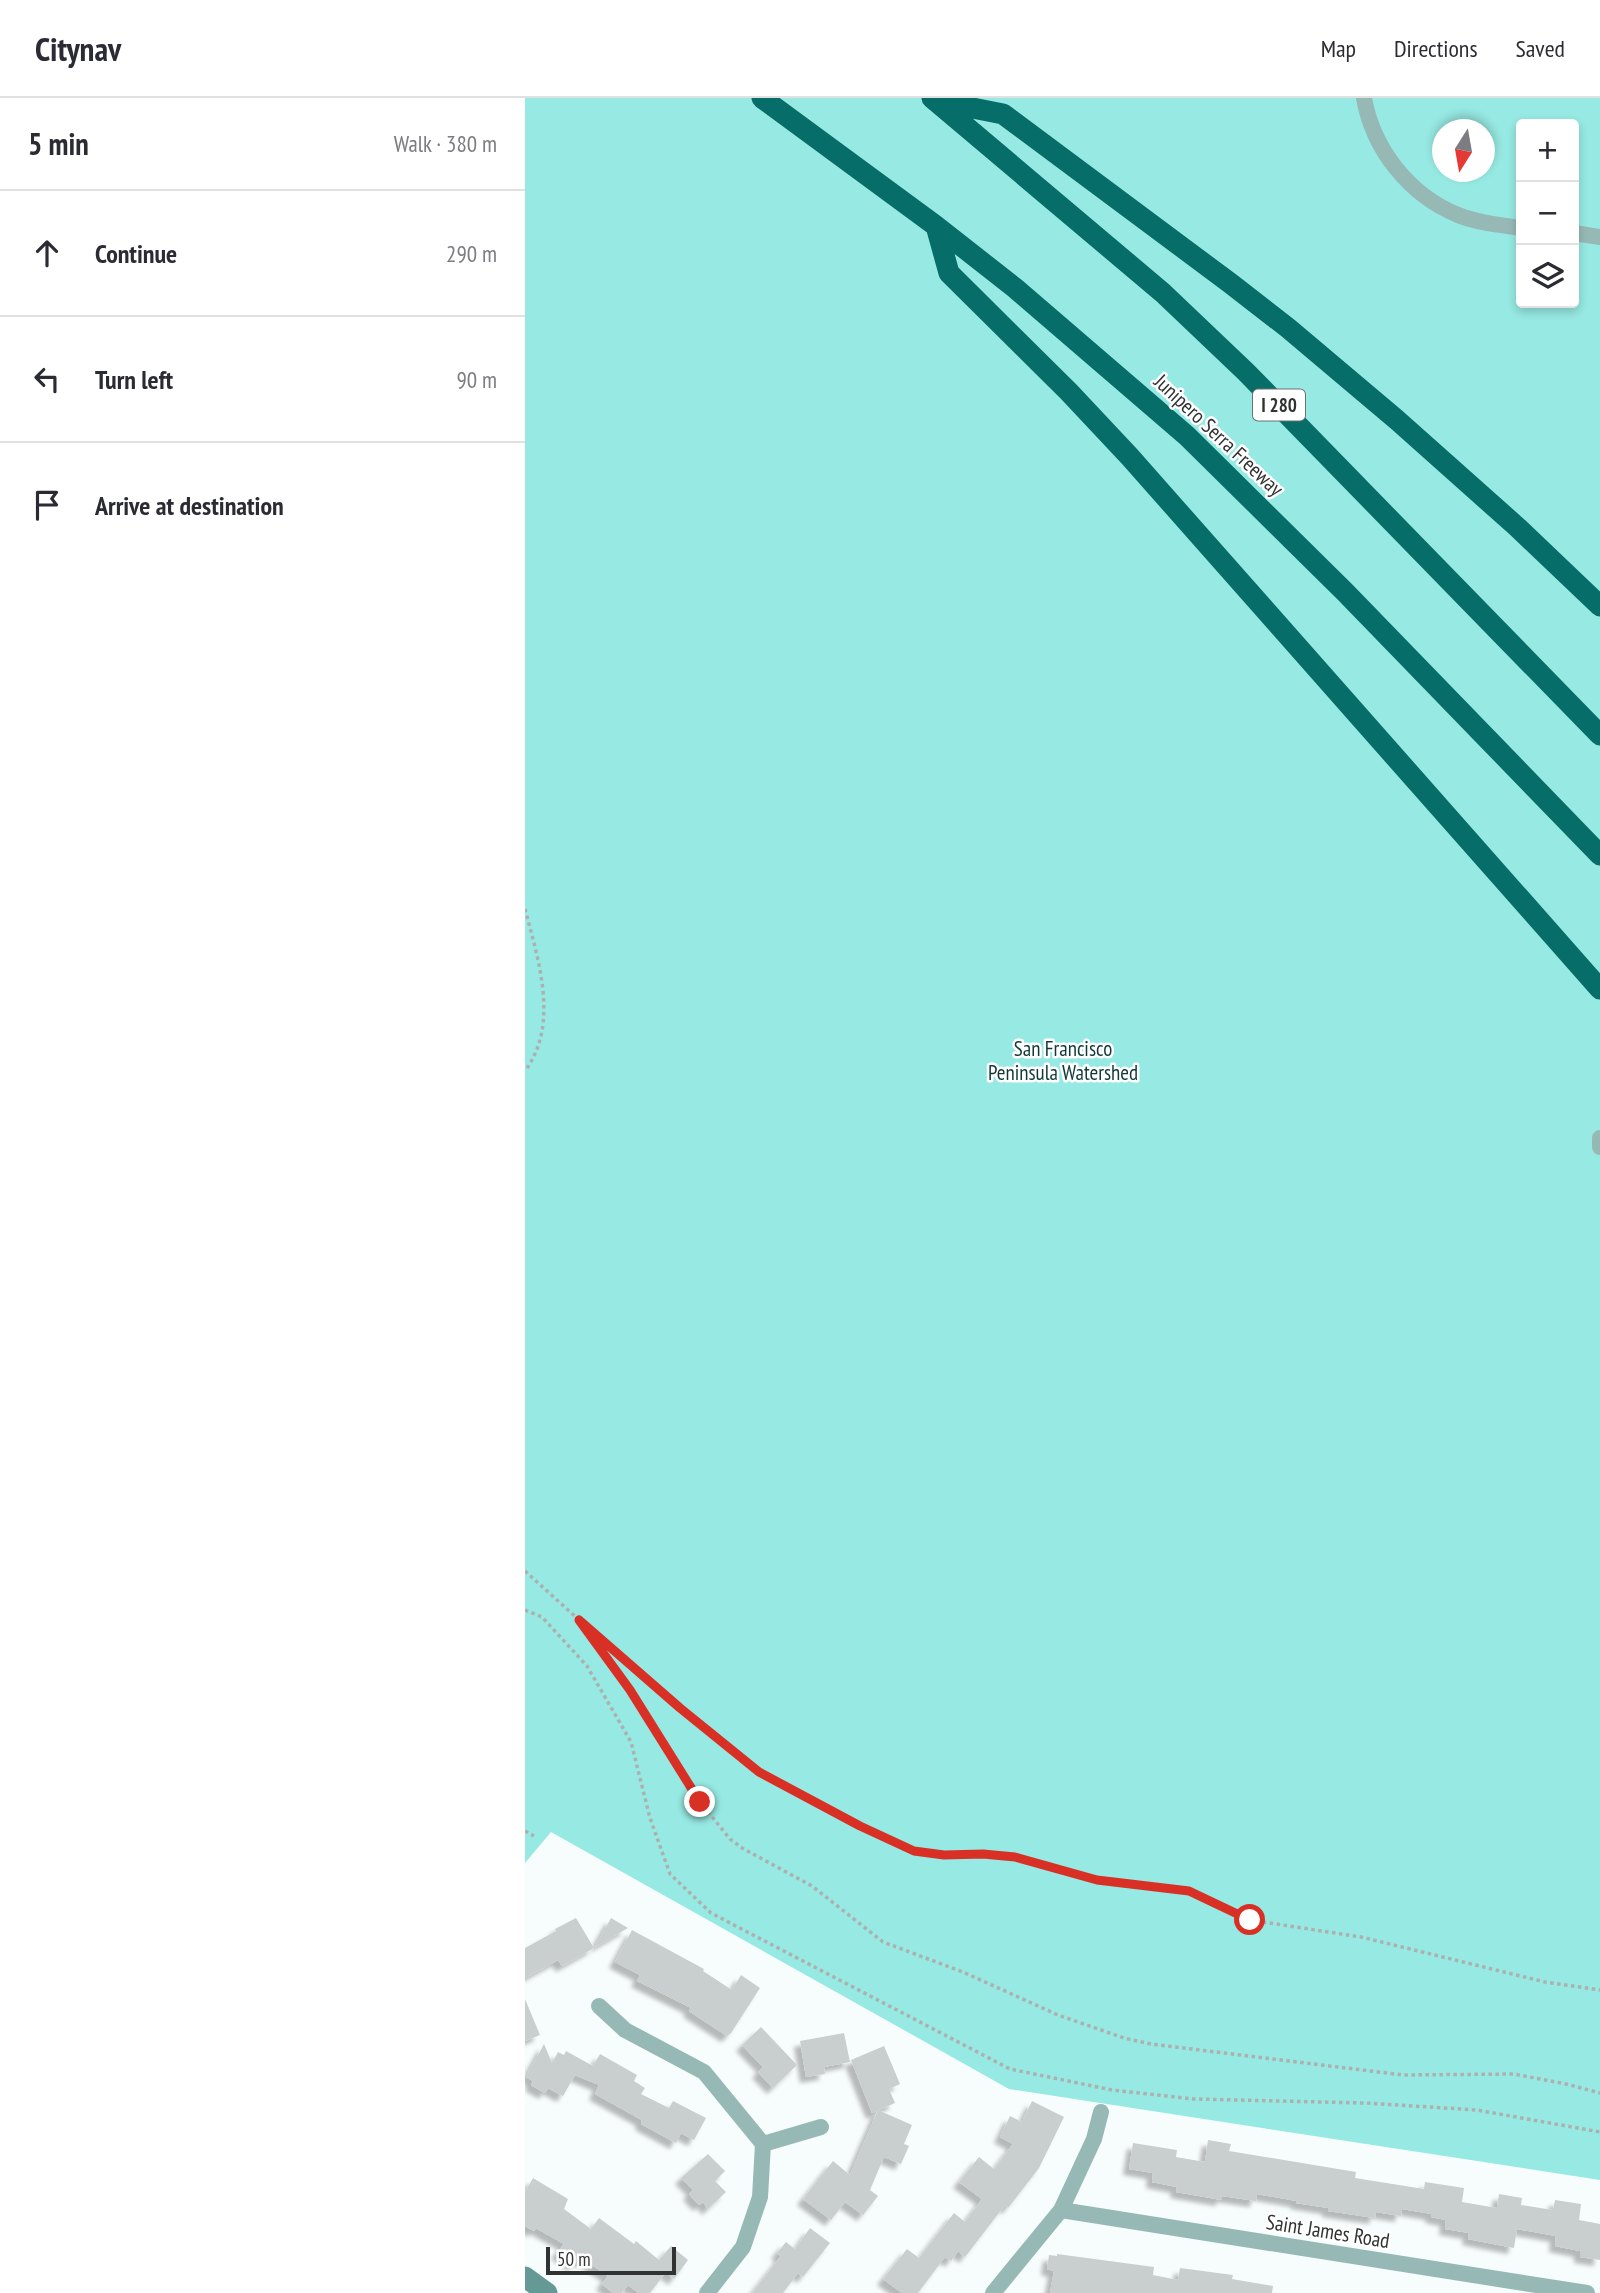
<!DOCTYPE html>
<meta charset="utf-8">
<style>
:root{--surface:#fff;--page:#f7f7f7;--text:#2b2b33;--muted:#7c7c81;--line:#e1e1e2}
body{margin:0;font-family:"PT Sans Narrow",sans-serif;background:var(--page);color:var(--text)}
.controls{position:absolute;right:21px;top:21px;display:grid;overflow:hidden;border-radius:7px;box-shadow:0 4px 10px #0003}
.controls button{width:63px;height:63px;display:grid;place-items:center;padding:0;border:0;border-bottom:2px solid var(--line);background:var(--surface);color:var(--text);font:35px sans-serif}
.compass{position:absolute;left:907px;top:21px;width:63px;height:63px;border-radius:50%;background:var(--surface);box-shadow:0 4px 10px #0003;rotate:191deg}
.scale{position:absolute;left:21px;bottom:18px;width:130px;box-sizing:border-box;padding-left:7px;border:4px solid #313333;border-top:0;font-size:19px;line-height:24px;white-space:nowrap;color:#313333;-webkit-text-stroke:5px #fff;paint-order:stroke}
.stop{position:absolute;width:21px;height:21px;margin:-16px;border:5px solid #d93025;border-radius:50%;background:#fff}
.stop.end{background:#d93025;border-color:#fff;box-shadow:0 2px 7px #0008}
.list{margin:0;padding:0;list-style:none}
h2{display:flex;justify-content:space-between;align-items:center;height:91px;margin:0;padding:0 28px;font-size:30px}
h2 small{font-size:23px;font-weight:400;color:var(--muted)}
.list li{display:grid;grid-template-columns:46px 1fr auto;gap:21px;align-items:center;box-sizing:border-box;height:126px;padding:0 28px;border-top:2px solid var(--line)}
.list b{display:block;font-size:26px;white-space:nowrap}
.list em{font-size:23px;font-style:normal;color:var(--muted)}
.icon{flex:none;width:38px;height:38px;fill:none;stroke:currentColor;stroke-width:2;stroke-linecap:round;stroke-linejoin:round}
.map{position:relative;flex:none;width:1075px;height:2195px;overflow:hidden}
header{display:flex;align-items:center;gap:42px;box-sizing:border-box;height:98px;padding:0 35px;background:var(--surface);border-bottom:2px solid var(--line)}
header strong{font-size:33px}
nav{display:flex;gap:38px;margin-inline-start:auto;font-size:24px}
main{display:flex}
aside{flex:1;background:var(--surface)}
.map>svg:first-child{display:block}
.green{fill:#97e9e3;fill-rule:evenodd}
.building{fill:#c9cfce;filter:url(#shadow)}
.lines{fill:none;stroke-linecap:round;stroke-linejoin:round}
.path{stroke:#acb1b0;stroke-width:3.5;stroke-dasharray:3.5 3.5;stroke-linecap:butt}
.street{stroke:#97b9b6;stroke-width:16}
.secondary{stroke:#659995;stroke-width:21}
.highway{stroke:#066d68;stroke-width:21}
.route{stroke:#d93025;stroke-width:9}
.labels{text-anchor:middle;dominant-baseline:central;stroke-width:5;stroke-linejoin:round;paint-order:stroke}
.shield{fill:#fff;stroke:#6f7070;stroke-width:2}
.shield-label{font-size:19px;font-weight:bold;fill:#313333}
.street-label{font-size:21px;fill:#313333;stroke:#fff}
.park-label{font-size:21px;fill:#103937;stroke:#fff}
</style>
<header>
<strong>Citynav</strong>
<nav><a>Map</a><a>Directions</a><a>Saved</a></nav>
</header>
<main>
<aside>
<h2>5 min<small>Walk · 380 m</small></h2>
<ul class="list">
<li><svg class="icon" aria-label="ahead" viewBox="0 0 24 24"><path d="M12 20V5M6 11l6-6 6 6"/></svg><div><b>Continue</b></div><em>290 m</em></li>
<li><svg class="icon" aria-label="left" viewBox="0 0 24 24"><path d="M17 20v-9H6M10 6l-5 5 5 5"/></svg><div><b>Turn left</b></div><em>90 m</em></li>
<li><svg class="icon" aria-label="arrive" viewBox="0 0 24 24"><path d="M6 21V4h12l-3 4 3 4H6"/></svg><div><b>Arrive at destination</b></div></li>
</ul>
</aside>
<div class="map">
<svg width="1075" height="2195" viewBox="0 0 1075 2195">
<defs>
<filter id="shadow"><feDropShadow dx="-6" dy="6" stdDeviation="2" flood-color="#0004"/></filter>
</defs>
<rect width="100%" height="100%" fill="#f7fdfc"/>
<path class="green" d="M 0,0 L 1075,0 L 1075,2082 L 484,1991 L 26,1734 L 0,1765 ZM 996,26 L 1049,26 L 1049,205 L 996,205 ZM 918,32 L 960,32 L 960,74 L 918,74 Z"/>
<path class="building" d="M 51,1820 L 69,1850 L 37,1868 L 33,1862 L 0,1880 L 0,1850 L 31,1833 L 30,1831 Z
M 86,1820 L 103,1830 L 70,1849 Z
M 107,1832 L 179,1871 L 178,1873 L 207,1892 L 216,1877 L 235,1890 L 206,1935 L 202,1938 L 164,1913 L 166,1910 L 112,1883 L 115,1877 L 90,1864 Z
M 0,1901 L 15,1937 L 0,1943 Z
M 236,1929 L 272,1967 L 248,1990 L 233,1974 L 238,1969 L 217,1947 Z
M 319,1935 L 325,1964 L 299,1969 L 300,1976 L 281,1979 L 275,1943 Z
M 19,1946 L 27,1965 L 33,1954 L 39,1957 L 41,1953 L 68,1968 L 75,1956 L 112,1977 L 109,1983 L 120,1990 L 116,1996 L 144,2010 L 148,2003 L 181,2020 L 169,2042 L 156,2035 L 151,2045 L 116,2026 L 117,2022 L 70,1996 L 74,1987 L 50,1977 L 38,1998 L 23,1990 L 20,1995 L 6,1987 L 8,1983 L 1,1979 Z
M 359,1948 L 375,1986 L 364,1991 L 370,2005 L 347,2015 L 326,1962 Z
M 507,2003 L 539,2019 L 514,2070 L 483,2110 L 480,2107 L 440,2159 L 433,2153 L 426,2163 L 420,2159 L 393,2195 L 377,2195 L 358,2181 L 382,2151 L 394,2160 L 429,2115 L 440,2124 L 457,2101 L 434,2084 L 454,2059 L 469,2071 L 488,2046 L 475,2039 L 485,2018 L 497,2024 Z
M 353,2012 L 387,2027 L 379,2046 L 384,2048 L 376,2066 L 359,2059 L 345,2092 L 353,2098 L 338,2117 L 320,2104 L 306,2122 L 278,2101 L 308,2063 L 325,2077 Z
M 683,2042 L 706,2046 L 704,2053 L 831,2074 L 830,2080 L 899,2091 L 900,2084 L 939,2090 L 937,2104 L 972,2110 L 974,2096 L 997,2100 L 996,2107 L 1028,2112 L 1030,2102 L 1056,2106 L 1054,2122 L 1075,2126 L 1075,2162 L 1055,2159 L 1055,2153 L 1030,2148 L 1031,2138 L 992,2131 L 989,2150 L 943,2141 L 944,2135 L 920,2131 L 921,2122 L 906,2119 L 907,2116 L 877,2111 L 876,2118 L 851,2114 L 850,2120 L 803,2113 L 803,2110 L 771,2105 L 772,2103 L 732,2096 L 731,2103 L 697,2098 L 697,2102 L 651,2094 L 652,2089 L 627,2084 L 628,2075 L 604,2071 L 608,2045 L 652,2052 L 651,2059 L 680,2064 Z
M 183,2056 L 200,2073 L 190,2083 L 201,2094 L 183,2111 L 178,2104 L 174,2107 L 164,2096 L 168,2092 L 156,2080 Z
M 8,2080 L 43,2101 L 39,2111 L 66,2131 L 74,2120 L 109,2146 L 111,2143 L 134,2162 L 146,2148 L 163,2162 L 149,2181 L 141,2174 L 125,2195 L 114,2195 L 103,2187 L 97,2195 L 88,2195 L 77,2186 L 83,2178 L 60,2162 L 58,2164 L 53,2161 L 49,2167 L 32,2155 L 39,2146 L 11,2130 L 9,2133 L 0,2128 L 0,2094 Z
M 285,2130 L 305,2145 L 278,2179 L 273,2175 L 258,2195 L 227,2195 L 256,2158 L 252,2155 L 261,2144 L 270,2151 Z
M 532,2156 L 629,2169 L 628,2177 L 653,2182 L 655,2170 L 708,2177 L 707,2181 L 748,2188 L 747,2195 L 525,2195 L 529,2173 L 522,2171 L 524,2157 L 532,2158 Z"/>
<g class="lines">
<path class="path" d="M 0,811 C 13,861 35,926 0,973
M 0,1473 L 53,1521
M 0,1512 L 17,1519 L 62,1568 L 106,1644 L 125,1720 L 145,1776 L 186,1815 L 485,1971 L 587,1992 L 669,2001 L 840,2005 L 952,2012 L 1075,2034
M 54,1522 L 105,1592 L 175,1704 L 205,1741 L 217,1750 L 287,1788 L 358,1844 L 438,1874 L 533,1917 L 599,1940 L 626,1946 L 878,1977 L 989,1976 L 1041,1986 L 1075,1995
M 59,1526 L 155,1610 L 234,1674 L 335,1728 L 389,1753 L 419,1757 L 459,1756 L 490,1759 L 572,1782 L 664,1793 L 725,1822 L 836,1839 L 1020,1884 L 1075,1892
M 0,1733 L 9,1738"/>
<path class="street" d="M 839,0 C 848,51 884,97 933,117 C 953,125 975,127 996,130
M 1049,135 L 1075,139
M 1075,1040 L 1075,1049
M 74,1908 L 100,1932 L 179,1974 L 238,2046
M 536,2112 L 1062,2195
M 182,2195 L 218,2149 L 235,2099 L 238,2046 L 296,2029
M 468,2195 L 536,2112 L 569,2041 L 576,2014"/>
<path class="secondary" d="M 0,2179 L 22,2195"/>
<path class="highway" d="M 237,0 L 411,128 L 490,190 L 662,338 L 820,494 L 1075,757
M 407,0 L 638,195 L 721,274 L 1075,637
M 412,3 L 478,16 L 705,185 L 763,230 L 872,322 L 991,428 L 1075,508
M 411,128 L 424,175 L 544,294 L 605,359 L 1075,891"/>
</g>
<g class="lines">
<path class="route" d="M 175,1704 L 105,1592 L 54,1522 L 155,1610 L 234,1674 L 335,1728 L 389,1753 L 419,1757 L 458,1756 L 490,1759 L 572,1782 L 664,1793 L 725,1822"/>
</g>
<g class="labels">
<rect class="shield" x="728" y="291.5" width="52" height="31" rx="5"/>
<g class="shield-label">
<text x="754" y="307">I 280</text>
</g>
<g class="street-label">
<text transform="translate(694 337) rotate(43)">Junipero Serra Freeway</text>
<text transform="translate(803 2133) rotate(9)">Saint James Road</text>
</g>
<g class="park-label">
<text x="538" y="950">San Francisco<tspan x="538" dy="24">Peninsula Watershed</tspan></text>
</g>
</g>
</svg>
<div class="controls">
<button>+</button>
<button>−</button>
<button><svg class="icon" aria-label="layers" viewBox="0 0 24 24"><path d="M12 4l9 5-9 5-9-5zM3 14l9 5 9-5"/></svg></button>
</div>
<svg class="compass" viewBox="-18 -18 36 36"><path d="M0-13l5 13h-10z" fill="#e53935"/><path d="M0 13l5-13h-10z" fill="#7c7c81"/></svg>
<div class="scale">50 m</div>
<div class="stop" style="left:725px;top:1822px"></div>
<div class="stop end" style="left:175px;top:1704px"></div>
</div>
</main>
